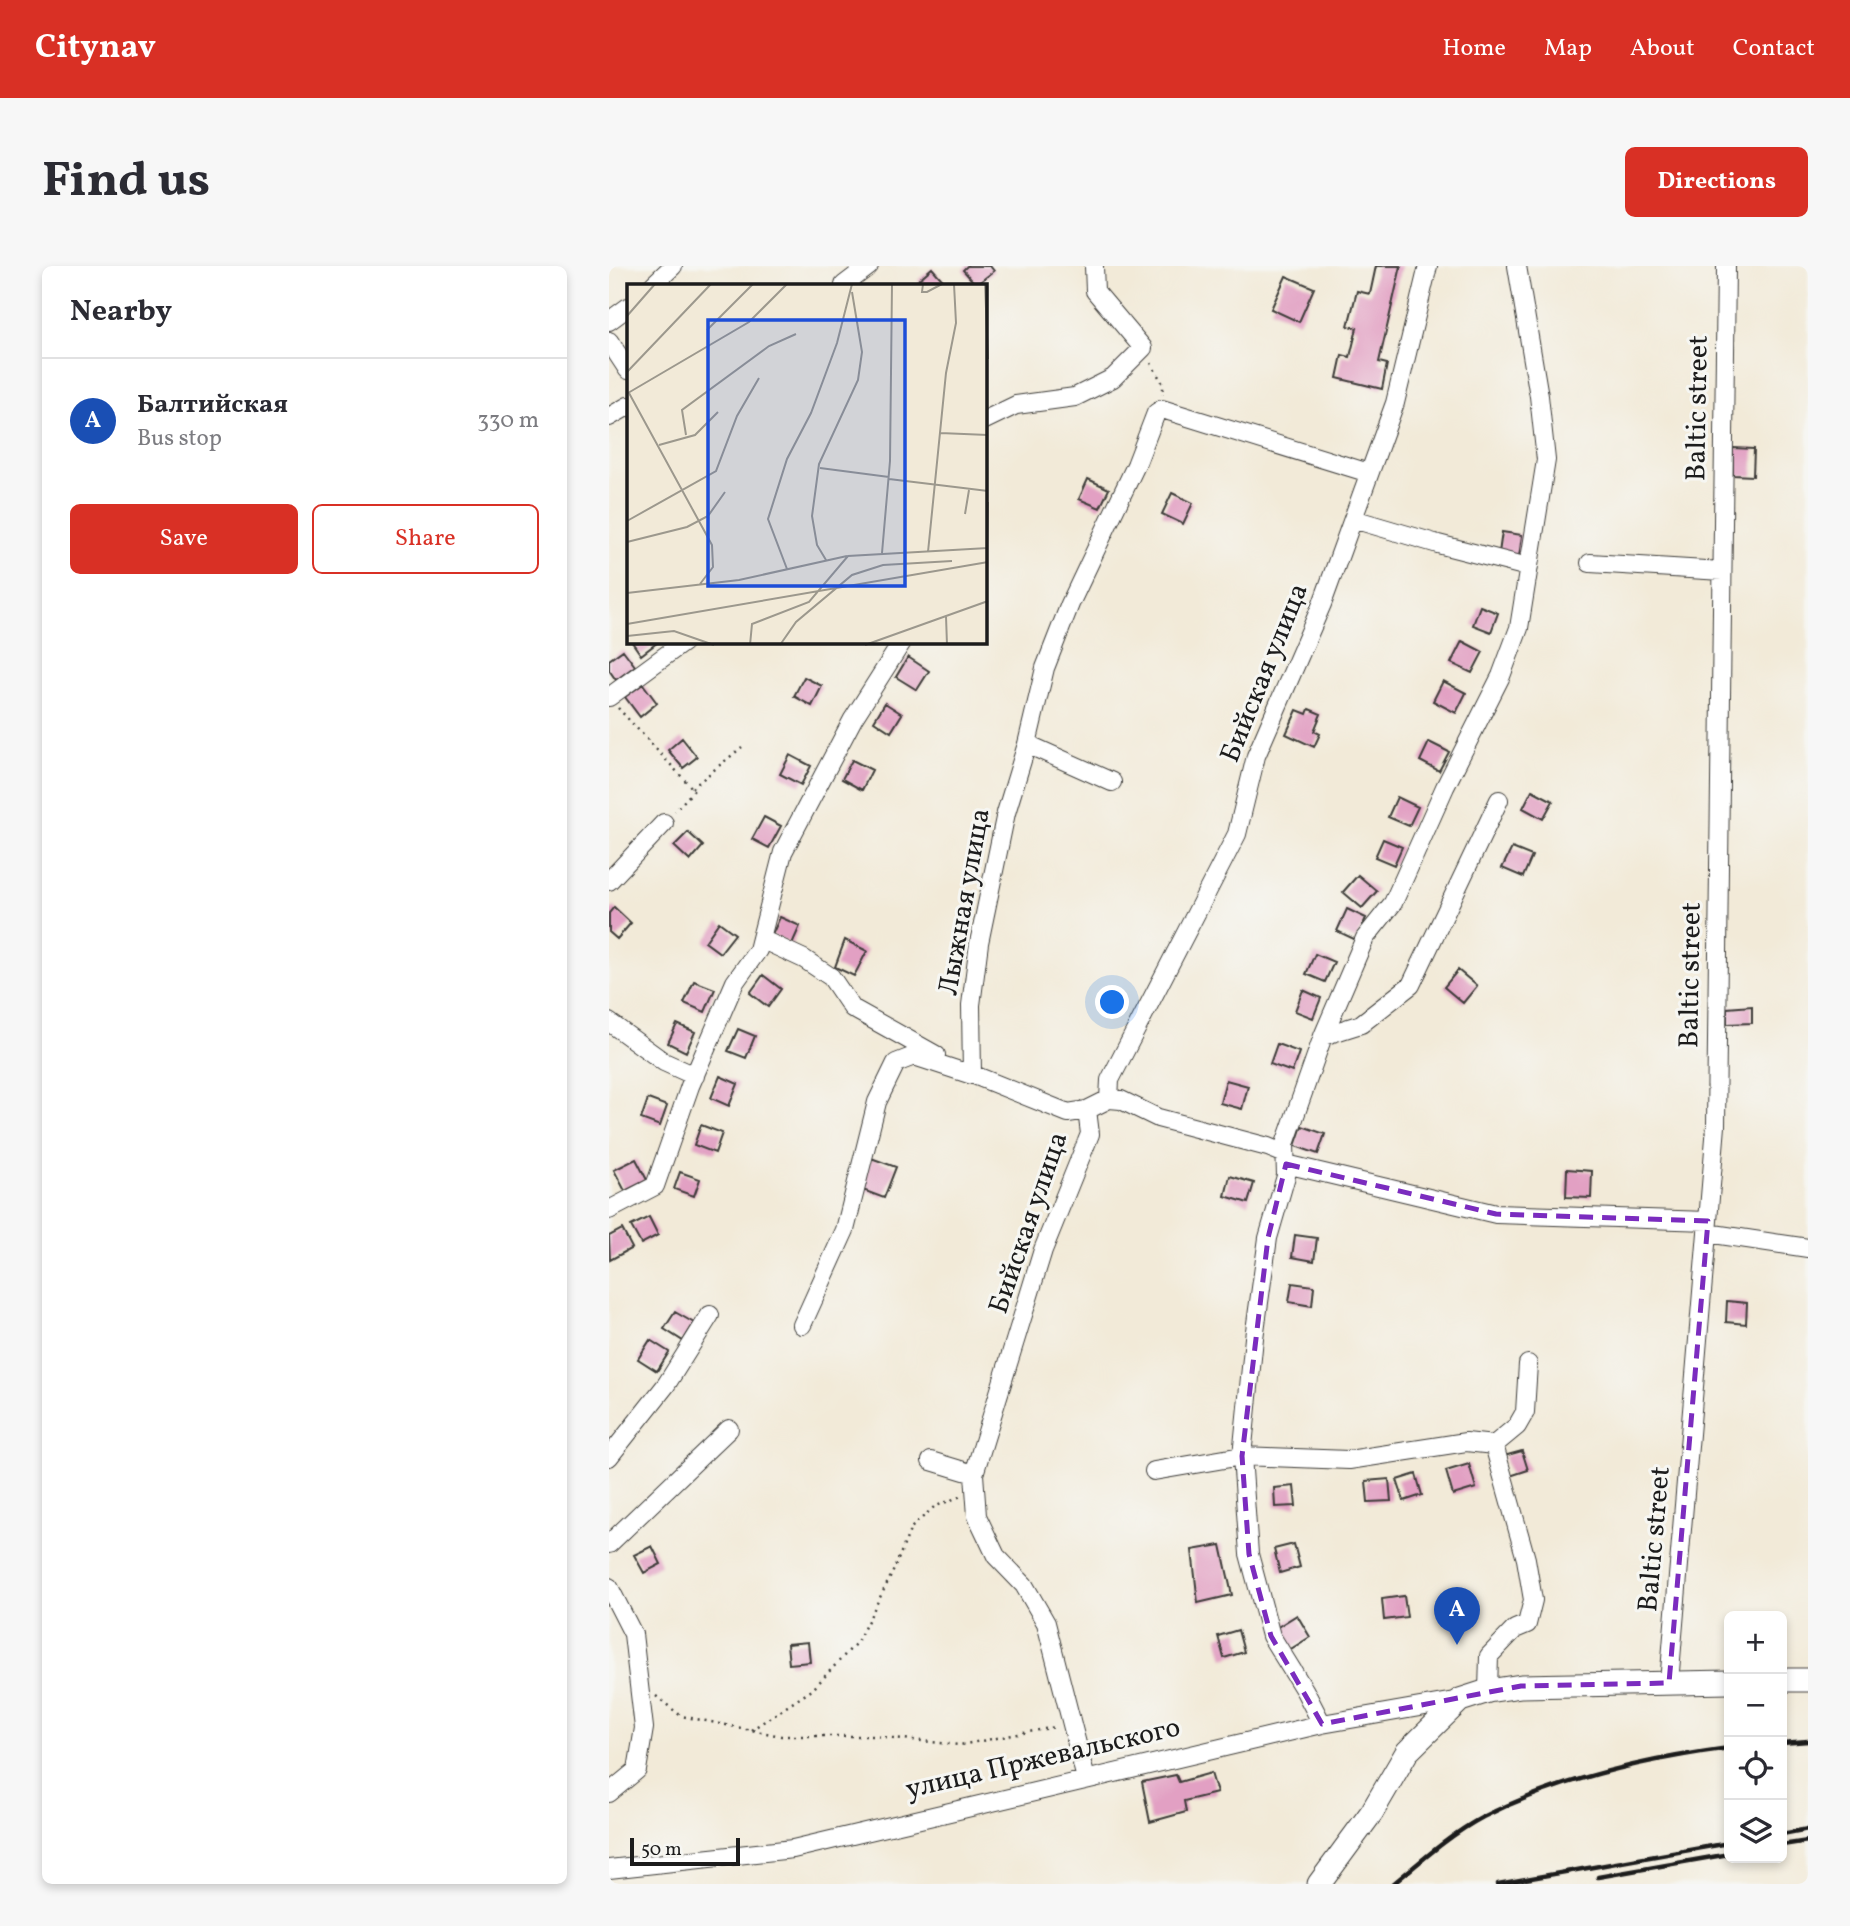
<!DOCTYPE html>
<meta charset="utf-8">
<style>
:root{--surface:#fff;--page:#f7f7f7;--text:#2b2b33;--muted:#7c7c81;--line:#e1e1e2;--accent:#d93025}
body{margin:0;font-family:Vollkorn,serif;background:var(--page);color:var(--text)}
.controls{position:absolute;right:21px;bottom:21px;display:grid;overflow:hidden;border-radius:10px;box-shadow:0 4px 10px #0003}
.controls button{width:63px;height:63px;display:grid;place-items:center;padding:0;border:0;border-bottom:2px solid var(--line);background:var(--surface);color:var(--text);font:35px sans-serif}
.scale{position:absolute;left:21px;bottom:18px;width:110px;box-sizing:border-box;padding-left:7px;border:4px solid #1c1c1c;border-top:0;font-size:19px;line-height:24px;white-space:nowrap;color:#1c1c1c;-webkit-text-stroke:5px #f6f6f2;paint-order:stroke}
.you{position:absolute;left:504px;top:737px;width:24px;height:24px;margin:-18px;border:5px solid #fff;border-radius:50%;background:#1a73e8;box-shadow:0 0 0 10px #1a73e833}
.badge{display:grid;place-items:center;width:46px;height:46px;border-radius:50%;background:var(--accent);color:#fff;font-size:23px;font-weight:700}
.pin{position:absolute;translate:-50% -58px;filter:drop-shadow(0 2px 4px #0008)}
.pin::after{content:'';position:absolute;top:37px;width:24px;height:21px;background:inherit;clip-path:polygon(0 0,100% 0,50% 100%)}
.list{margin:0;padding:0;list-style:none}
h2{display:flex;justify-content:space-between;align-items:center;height:91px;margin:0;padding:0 28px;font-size:30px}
h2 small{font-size:23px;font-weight:400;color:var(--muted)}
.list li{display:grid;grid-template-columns:46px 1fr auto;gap:21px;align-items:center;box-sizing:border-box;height:126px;padding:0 28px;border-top:2px solid var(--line)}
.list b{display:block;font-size:26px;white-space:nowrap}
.list p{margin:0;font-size:23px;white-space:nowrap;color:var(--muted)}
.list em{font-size:23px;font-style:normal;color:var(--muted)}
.actions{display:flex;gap:14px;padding:21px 28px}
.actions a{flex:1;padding:16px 0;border:2px solid var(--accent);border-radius:10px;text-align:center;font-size:24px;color:var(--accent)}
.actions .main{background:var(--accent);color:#fff}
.icon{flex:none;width:38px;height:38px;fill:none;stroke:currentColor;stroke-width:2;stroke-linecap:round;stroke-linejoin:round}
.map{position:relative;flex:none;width:1199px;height:1618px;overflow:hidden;border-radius:10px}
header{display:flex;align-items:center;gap:42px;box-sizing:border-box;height:98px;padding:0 35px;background:var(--accent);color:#fff}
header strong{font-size:33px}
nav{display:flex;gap:38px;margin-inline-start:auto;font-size:24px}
.intro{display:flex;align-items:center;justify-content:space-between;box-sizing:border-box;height:168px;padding:0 42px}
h1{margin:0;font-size:49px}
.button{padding:18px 32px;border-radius:10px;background:var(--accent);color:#fff;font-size:24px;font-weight:700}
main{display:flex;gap:42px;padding:0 42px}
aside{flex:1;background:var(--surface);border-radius:10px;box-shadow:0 4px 10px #0003}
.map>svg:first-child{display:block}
.building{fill:#e2a0c3}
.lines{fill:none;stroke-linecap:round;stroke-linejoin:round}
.minor-casing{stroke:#3c3b38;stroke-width:20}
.major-casing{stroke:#3c3b38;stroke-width:25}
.path{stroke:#3c3b38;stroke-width:2.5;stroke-dasharray:2 5;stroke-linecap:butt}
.minor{stroke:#fff;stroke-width:18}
.major{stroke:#fff;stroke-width:23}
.rail{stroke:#1c1c1c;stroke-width:4.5}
.marked{fill:none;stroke:#7b2cbf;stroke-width:5;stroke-dasharray:14 9;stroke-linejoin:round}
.labels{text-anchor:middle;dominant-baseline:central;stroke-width:6;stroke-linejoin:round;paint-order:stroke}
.street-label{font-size:28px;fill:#1c1c1c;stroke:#f6f6f2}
.inset-road{fill:none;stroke:#9c988d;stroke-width:2}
.view{fill:#1d4ed8;fill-opacity:0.15;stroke:#1d4ed8;stroke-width:3.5}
.inset-edge{fill:none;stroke:#1c1c1c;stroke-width:3.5}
</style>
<header>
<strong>Citynav</strong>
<nav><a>Home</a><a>Map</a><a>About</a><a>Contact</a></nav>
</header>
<div class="intro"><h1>Find us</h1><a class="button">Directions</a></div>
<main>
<aside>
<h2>Nearby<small></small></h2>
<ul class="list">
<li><span class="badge" style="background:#1a4fb4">A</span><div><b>Балтийская</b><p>Bus stop</p></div><em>330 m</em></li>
</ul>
<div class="actions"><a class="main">Save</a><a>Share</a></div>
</aside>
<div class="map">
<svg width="1199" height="1618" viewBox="0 0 1199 1618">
<rect width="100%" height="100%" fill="#f6f6f2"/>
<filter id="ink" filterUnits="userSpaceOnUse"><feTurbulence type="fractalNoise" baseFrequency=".0143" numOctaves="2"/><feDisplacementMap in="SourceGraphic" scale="14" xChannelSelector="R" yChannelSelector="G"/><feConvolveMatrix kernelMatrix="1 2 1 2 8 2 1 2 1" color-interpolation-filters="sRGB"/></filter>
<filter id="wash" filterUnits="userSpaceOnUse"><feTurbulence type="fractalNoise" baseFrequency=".00686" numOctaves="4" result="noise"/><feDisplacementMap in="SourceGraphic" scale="28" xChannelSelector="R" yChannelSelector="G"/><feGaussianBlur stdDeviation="1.57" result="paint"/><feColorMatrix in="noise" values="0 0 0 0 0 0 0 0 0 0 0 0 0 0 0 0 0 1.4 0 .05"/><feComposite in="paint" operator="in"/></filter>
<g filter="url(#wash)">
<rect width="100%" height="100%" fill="#f2ead8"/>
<g id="blocks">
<path class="building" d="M 358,0 L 381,0 L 385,5 L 367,19 L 354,4 Z
M 767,0 L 792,0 L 770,96 L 778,98 L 773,123 L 728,112 L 733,89 L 741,91 L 748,62 L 739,60 L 748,25 L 761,28 Z
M 323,2 L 338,19 L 313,19 L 309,14 Z
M 677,10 L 705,22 L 690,56 L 662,43 Z
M 1124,182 L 1145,183 L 1144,210 L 1124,209 Z
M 479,213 L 500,223 L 491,242 L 470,233 Z
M 563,227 L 584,237 L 574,258 L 553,248 Z
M 893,266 L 913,269 L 910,291 L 890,287 Z
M 871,340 L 889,347 L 882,366 L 864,359 Z
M 853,375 L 874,386 L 863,407 L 842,397 Z
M 23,376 L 49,376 L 32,389 Z
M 14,384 L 26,400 L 7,414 L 0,404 L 0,394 Z
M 299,391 L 320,405 L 308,424 L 287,411 Z
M 195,411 L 213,420 L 203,440 L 185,430 Z
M 834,415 L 857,427 L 847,447 L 824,435 Z
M 34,418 L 48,437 L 31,451 L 16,431 Z
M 276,437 L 293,448 L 282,466 L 265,455 Z
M 700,443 L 712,448 L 705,465 L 711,468 L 705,481 L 677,468 L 688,444 L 698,448 Z
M 73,472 L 88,491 L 74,502 L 59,484 Z
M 820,476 L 840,486 L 830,505 L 811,495 Z
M 181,489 L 202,500 L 192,519 L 171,508 Z
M 243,494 L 263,504 L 253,524 L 233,513 Z
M 923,524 L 944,535 L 934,553 L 914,542 Z
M 788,531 L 809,541 L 800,560 L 779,551 Z
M 155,551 L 172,560 L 160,582 L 143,573 Z
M 79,566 L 94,580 L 81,595 L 65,580 Z
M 774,573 L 793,581 L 785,599 L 766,591 Z
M 903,582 L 923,590 L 914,611 L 893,602 Z
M 749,609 L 768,625 L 753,642 L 734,626 Z
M 5,641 L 22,657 L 8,673 L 0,666 L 0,647 Z
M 738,643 L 757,652 L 747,674 L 728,665 Z
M 171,651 L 191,660 L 183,678 L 163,669 Z
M 110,656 L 126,668 L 111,687 L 96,676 Z
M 236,674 L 258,685 L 245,710 L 226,701 Z
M 706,688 L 725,696 L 716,716 L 697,708 Z
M 849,704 L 868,720 L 854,737 L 835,721 Z
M 154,709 L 172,723 L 159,741 L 141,727 Z
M 85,715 L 106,723 L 96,746 L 75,737 Z
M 694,724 L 712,732 L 704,752 L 686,745 Z
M 1143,740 L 1143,757 L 1118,758 L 1118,742 Z
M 68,758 L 86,766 L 77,786 L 59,777 Z
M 129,763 L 146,770 L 137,792 L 119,785 Z
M 668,778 L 690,786 L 683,806 L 661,798 Z
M 111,810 L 129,818 L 120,840 L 102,832 Z
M 617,814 L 639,820 L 633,843 L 611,837 Z
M 39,833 L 58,840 L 51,860 L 32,853 Z
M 92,859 L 113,867 L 106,887 L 85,879 Z
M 693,860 L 716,868 L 709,888 L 686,880 Z
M 262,892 L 287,901 L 275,932 L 251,923 Z
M 27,893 L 38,914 L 16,925 L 5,904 Z
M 958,903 L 983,905 L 982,932 L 957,931 Z
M 71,906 L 91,913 L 85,930 L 65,923 Z
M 621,910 L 645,917 L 639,937 L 616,930 Z
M 40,951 L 49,969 L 32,978 L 22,960 Z
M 13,963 L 23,982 L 1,994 L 0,970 Z
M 686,969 L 708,972 L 705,995 L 683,991 Z
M 683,1017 L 705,1020 L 703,1040 L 680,1036 Z
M 1118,1035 L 1138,1037 L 1137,1058 L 1117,1056 Z
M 66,1046 L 85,1057 L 74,1075 L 55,1063 Z
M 41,1074 L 60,1086 L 48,1105 L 29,1093 Z
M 913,1185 L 919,1204 L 901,1210 L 895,1190 Z
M 860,1198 L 867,1222 L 844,1229 L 837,1205 Z
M 807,1208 L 813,1229 L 795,1235 L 788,1214 Z
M 780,1213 L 782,1235 L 759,1236 L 757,1215 Z
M 685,1220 L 687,1240 L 666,1241 L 665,1222 Z
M 685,1278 L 691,1301 L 671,1307 L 665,1283 Z
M 612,1279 L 623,1329 L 589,1337 L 583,1284 Z
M 43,1280 L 52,1298 L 35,1307 L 25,1289 Z
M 795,1330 L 798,1351 L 775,1354 L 773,1333 Z
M 688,1349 L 701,1371 L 680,1384 L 667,1362 Z
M 629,1364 L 635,1386 L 615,1392 L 609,1370 Z
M 199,1376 L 201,1396 L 180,1398 L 178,1378 Z
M 602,1507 L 608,1527 L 575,1535 L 577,1546 L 541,1556 L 533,1516 L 567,1509 L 570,1516 Z"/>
</g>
</g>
<g filter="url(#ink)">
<use href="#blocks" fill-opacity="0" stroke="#3c3b38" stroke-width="2"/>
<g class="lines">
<defs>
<path id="minor" d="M 44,19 L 64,0
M 235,19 L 260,0
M 0,55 L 19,41
M 0,75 L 19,104
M 0,151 L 19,140
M 376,154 L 407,139 L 466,131 L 504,112 L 534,82 L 486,25 L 485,0
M 744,253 L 829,278 L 919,301
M 981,297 L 1113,305
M 0,431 L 75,376
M 418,478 L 503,516
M 0,615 L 55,557
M 152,673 L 195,693 L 222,711 L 243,742 L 327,789
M 0,756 L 55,796 L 86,810
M 714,770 L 752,758 L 802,719 L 890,534
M 355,805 L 459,847 L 478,844
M 500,833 L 512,834 L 549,852 L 659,881 L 676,888
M 677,898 L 887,948 L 1099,955
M 0,944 L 46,920 L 81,820 L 126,716 L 149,684 L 174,586 L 244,453 L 293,376
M 1098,967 L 1199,982
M 193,1059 L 236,964 L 268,836 L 287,797 L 305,790 L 363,809 L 362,739 L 370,677 L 397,547 L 418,478 L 436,402 L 461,338 L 527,199 L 547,147 L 553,143 L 760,207
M 885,1179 L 908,1160 L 916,1146 L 919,1098
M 0,1191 L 57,1119 L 101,1049
M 322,1195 L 365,1208
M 545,1205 L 633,1190 L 740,1194 L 857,1176 L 885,1179 L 917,1293 L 924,1334 L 918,1358 L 906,1363 L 880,1390 L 879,1425
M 0,1278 L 120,1163
M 0,1321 L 24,1368 L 35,1462 L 28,1504 L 0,1527
M 1060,1417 L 1107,860 L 1117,0
M 713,1458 L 696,1425 L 662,1370 L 640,1288 L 633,1190 L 645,1072 L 659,972 L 677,910 L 676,878 L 714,770 L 756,672 L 784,637 L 836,521 L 892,410 L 910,362 L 937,194 L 930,130 L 908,0
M 477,1513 L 437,1357 L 415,1319 L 387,1290 L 368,1250 L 365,1208 L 434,984 L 481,868 L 478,844 L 500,833 L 501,814 L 628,568 L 647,490 L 713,338 L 786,137 L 819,0
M 0,1603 L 184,1583 L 713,1458 L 851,1434"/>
<path id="major" d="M 1173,1414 L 1199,1414
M 710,1618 L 763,1546 L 798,1486 L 851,1434 L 879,1425 L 912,1420 L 1120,1416"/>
</defs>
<use href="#minor" class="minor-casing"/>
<use href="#major" class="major-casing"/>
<path class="path" d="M 542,97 L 554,118 L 554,129
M 9,442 L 85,524 L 66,545
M 83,522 L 133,481
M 47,1430 L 72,1450 L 172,1470 L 265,1470 L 351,1479 L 446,1461
M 142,1464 L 203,1424 L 248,1376 L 283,1308 L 302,1262 L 325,1241 L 352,1230"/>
<use href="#minor" class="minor"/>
<use href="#major" class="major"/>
<path class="rail" d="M 1173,1477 L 1199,1475
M 1173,1568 L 1199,1563
M 1173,1579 L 1199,1575
M 989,1611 L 1120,1588
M 784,1618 C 812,1595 842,1568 874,1551 C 950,1513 1037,1493 1120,1482
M 889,1618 L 1120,1577"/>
</g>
</g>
<path class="marked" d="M 677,898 L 887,948 L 1099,955 L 1060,1417 L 912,1420 L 713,1458 L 662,1370 L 640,1288 L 633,1190 L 659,972 Z"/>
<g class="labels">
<g class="street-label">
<text transform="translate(1089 142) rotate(-89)">Baltic street</text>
<text transform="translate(656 407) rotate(-68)">Бийская улица</text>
<text transform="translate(356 636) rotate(-80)">Лыжная улица</text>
<text transform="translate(1082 709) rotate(-89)">Baltic street</text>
<text transform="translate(420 957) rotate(-71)">Бийская улица</text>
<text transform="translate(1046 1273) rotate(-85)">Baltic street</text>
<text transform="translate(434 1493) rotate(-13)">улица Пржевальского</text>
</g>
</g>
<g transform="translate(18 18)">
<rect width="360" height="360" fill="#f2ead8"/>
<path class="inset-road" d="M 296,0 L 295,8 L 300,8 L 315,0M 358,0 L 361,75M 0,32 L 28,0M 80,46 L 126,0M 0,88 L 84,0M 1,109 L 122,38 L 160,0M 2,109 L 85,261 L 86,283 L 73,300M 313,149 L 361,151M 59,151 L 55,126 L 142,62 L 169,50M 32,161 L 68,151 L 91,128M 193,184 L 262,193M 262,195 L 361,207M 338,230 L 342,206M 0,237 L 89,187 L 110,132 L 132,94M 0,258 L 60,243 L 81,232 L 98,208M 360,264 L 361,218M 301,268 L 319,89 L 329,39 L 327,0M 255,269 L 263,177 L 265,0M 199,276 L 190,261 L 185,232 L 192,180 L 231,96 L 235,68 L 225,8M 160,285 L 141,235 L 160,175 L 184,129 L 210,59 L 225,0M 0,309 L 112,296 L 220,272M 319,332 L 320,361M 0,340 L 361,278M 0,352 L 47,347 L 87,361M 123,361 L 125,340 L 182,318 L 221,272 L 361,264M 153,361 L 169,338 L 225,291 L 256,281 L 325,277M 238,361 L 361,317"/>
<path class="view" d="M 81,36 L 278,36 L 278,302 L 81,302 Z"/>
<rect width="360" height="360" class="inset-edge"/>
</g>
</svg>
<div class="controls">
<button>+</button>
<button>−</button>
<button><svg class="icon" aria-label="locate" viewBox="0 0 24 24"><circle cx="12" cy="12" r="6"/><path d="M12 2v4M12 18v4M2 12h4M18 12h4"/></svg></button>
<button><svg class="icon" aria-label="layers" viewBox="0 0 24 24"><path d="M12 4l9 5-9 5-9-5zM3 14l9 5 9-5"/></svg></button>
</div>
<div class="scale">50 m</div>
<div class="you"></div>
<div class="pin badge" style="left:848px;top:1379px;background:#1a4fb4">A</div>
</div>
</main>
